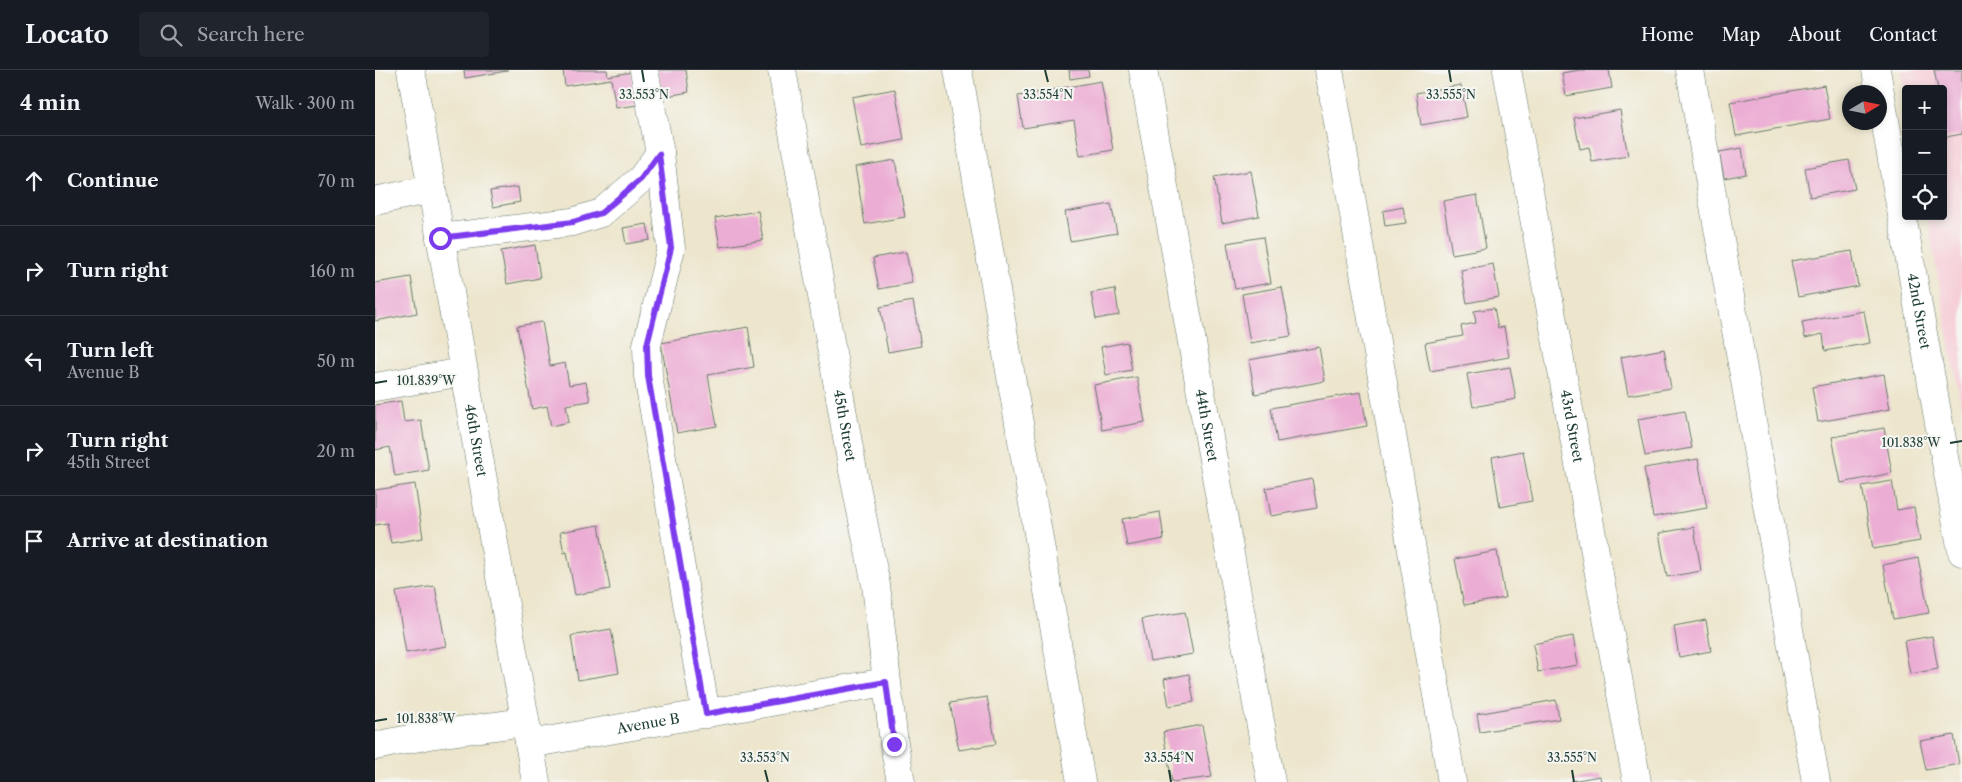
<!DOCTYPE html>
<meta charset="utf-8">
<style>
:root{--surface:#171b24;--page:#20242c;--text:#f1f3f6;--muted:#9ea1a6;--line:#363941}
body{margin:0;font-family:"Libre Caslon Text",serif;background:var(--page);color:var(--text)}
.controls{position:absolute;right:15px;top:15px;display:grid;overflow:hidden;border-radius:5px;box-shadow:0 2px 8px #0003}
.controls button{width:45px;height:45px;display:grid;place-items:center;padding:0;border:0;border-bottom:1px solid var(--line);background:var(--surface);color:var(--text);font:25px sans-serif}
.compass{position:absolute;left:1467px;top:15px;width:45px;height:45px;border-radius:50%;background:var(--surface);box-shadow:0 2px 8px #0003;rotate:80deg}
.stop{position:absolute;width:15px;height:15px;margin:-11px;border:4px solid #7c3aed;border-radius:50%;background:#fff}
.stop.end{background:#7c3aed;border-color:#fff;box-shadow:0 1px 5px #0008}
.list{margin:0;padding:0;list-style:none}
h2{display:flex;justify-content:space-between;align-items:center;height:65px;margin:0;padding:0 20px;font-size:21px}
h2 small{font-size:16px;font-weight:400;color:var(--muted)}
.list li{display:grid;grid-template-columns:32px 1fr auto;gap:15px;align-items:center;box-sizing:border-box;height:90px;padding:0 20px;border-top:1px solid var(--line)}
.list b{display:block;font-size:19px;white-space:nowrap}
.list p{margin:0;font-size:16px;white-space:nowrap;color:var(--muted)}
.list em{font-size:16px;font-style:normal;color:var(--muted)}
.icon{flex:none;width:28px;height:28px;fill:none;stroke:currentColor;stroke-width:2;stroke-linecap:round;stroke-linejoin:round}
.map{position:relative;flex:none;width:1587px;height:712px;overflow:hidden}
header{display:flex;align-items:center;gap:30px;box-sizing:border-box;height:70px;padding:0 25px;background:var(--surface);border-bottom:1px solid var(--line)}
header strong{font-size:24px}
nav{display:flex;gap:28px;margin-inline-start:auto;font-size:18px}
.search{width:350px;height:45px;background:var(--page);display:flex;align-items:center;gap:12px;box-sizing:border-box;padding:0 18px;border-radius:5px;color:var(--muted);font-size:19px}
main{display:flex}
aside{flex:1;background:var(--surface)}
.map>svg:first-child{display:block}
.built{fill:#f6cfd8}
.building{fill:#ecadd4}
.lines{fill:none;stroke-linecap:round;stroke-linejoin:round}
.minor-casing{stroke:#67786a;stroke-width:29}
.minor{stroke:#fff;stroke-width:28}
.route{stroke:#7c3aed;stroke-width:6}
.ticks{fill:none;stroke:#1f3d34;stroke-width:2}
.labels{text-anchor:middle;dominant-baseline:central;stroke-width:4;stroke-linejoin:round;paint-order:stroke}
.street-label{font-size:14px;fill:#1f3d34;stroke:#f6f6f2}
.ticks-label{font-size:12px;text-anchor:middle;fill:#1f3d34;stroke:#f6f6f2;stroke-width:4;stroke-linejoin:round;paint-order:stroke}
</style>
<header>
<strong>Locato</strong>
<div class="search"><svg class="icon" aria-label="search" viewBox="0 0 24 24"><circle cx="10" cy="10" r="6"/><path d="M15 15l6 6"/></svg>Search here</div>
<nav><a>Home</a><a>Map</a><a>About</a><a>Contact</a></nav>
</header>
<main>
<aside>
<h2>4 min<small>Walk · 300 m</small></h2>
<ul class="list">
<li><svg class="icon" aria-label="ahead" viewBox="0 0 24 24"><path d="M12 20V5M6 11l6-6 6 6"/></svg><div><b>Continue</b></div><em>70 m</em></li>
<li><svg class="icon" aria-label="right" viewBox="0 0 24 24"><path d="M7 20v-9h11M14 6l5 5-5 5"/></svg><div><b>Turn right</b></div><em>160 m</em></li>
<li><svg class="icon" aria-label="left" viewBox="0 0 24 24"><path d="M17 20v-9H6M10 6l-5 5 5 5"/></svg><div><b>Turn left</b><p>Avenue B</p></div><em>50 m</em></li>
<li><svg class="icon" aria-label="right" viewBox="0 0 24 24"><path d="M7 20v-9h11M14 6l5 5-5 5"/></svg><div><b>Turn right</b><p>45th Street</p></div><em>20 m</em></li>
<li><svg class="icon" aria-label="arrive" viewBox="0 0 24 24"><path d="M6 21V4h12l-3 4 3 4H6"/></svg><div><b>Arrive at destination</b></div></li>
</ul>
</aside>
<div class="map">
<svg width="1587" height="712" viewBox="0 0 1587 712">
<rect width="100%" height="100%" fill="#f6f6f2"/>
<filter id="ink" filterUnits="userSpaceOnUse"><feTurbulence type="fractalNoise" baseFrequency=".02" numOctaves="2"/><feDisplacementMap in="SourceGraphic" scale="10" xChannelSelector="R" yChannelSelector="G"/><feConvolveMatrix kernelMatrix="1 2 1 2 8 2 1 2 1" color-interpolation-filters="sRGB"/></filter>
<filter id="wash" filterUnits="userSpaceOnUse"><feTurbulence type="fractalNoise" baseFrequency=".0096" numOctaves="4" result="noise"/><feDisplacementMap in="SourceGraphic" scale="20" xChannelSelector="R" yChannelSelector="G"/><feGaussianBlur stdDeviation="1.12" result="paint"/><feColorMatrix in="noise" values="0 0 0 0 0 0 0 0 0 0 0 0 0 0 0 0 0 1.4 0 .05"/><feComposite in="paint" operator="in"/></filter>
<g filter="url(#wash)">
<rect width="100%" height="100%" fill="#ede6cd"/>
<path class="built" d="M 1526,0 L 1587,0 L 1587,342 L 1552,146 L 1568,146 L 1568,19 L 1531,19 L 1531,28 Z"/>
<g id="blocks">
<path class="building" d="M 89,0 L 132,0 L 132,1 L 90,8 Z
M 188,0 L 232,0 L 233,6 L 257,2 L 263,35 L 241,38 L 236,9 L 190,16 Z
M 282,0 L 311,0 L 314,22 L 287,27 Z
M 694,0 L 713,0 L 714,6 L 695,9 Z
M 1205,0 L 1234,0 L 1237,18 L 1191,26 L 1187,3 Z
M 1559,0 L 1587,0 L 1587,64 L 1571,67 L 1568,50 L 1568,19 L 1563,19 Z
M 726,11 L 738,80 L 705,86 L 699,50 L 648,58 L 643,26 Z
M 1086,15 L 1092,47 L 1046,55 L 1041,23 Z
M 1449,15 L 1455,49 L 1361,66 L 1355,32 Z
M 520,19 L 529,70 L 486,78 L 477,27 Z
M 1245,40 L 1253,86 L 1217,92 L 1214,77 L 1205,79 L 1199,48 Z
M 1367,78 L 1371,104 L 1349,108 L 1344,82 Z
M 520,90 L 530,147 L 490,154 L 480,97 Z
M 1474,90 L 1480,119 L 1435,127 L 1430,98 Z
M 876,101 L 884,146 L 847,153 L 839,107 Z
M 143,117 L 145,132 L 118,137 L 115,121 Z
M 1102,125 L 1111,178 L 1077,184 L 1068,131 Z
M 736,134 L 742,163 L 695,171 L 690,142 Z
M 1028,137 L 1031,153 L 1010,156 L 1008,141 Z
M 383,141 L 388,170 L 345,177 L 340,148 Z
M 272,154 L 275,170 L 251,174 L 248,158 Z
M 888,167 L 896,213 L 860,219 L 852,173 Z
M 160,175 L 165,208 L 132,214 L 126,181 Z
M 1477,181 L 1483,216 L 1423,227 L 1416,191 Z
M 531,182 L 537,213 L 504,219 L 498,188 Z
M 1118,194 L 1124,227 L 1092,233 L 1086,200 Z
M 36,207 L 42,243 L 0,251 L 0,213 Z
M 907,217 L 916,266 L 875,273 L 867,224 Z
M 740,219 L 744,245 L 721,249 L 716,223 Z
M 538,231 L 546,276 L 513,282 L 505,237 Z
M 1119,238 L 1123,258 L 1129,257 L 1134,287 L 1055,301 L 1050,273 L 1088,266 L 1086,256 L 1101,253 L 1099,241 Z
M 1489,241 L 1495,273 L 1450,281 L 1448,264 L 1430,268 L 1427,252 Z
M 167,252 L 175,296 L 190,293 L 194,315 L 211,312 L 215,331 L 191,335 L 194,352 L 176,356 L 172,336 L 157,339 L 142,256 Z
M 373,257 L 379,297 L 333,305 L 342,356 L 302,363 L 286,273 Z
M 752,272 L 757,300 L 731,305 L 726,277 Z
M 944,277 L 950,311 L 880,324 L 874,290 Z
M 1289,279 L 1296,318 L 1253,325 L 1246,287 Z
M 1135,297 L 1141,329 L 1098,337 L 1092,304 Z
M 1509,304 L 1515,339 L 1443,352 L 1437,317 Z
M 762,307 L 770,352 L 727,360 L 719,315 Z
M 986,322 L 992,356 L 902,372 L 896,338 Z
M 26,331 L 29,352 L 46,350 L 54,400 L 20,406 L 15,377 L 0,380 L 0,335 Z
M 1310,341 L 1317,378 L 1270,386 L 1263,349 Z
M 1509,358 L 1517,403 L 1466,413 L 1457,367 Z
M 1148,381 L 1157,431 L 1125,437 L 1117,387 Z
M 1323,389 L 1332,438 L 1278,447 L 1269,398 Z
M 937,409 L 942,438 L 896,446 L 891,418 Z
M 1517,411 L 1522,440 L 1539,437 L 1545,471 L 1498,479 L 1487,416 Z
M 40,414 L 48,468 L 16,473 L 12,453 L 0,455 L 0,420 Z
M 785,442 L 789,469 L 752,476 L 747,449 Z
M 224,455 L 235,519 L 200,525 L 192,482 L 189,483 L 185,462 Z
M 1319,457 L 1326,501 L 1292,507 L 1284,463 Z
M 1122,481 L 1130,528 L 1089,535 L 1080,489 Z
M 1543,488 L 1554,543 L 1518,549 L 1508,495 Z
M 60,516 L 71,576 L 31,583 L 21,522 Z
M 810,542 L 818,584 L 775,591 L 767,549 Z
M 1331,550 L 1336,581 L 1304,587 L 1299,556 Z
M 236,559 L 244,603 L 203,610 L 196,566 Z
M 1198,566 L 1203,595 L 1163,602 L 1158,574 Z
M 1557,566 L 1563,599 L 1535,604 L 1529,571 Z
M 814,604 L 819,632 L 794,636 L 789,609 Z
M 612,627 L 621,674 L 584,680 L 575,633 Z
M 1181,630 L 1184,649 L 1105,662 L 1102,644 Z
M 827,655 L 837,707 L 797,712 L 788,662 Z
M 1579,665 L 1584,694 L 1551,700 L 1545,671 Z
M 1225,706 L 1226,712 L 1196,712 L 1196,711 Z"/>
</g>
</g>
<g filter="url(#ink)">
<use href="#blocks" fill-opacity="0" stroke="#67786a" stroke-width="1"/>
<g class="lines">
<defs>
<g id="minor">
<path id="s1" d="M 36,0 L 161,712"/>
<path id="s2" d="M 407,0 L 478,401 L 501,515 L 519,674 L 526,712"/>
<path d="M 583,0 L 706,712"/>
<path id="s3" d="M 768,0 L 896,712"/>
<path d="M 954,0 L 1077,712"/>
<path id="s4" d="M 1132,0 L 1262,712"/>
<path d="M 1315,0 L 1441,712"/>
<path id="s5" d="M 1501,0 L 1587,482"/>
<path d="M 285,83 L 296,178 L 272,275 L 273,306 L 331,644"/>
<path d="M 0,131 L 57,119"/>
<path d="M 65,168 L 197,152 L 226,143 L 266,109 L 285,83 L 269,0"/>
<path d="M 0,317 L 88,302"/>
<path id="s6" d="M 154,674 L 511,612"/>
<path d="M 0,676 L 54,665 L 150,652"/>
</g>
</defs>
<use href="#minor" class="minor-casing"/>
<use href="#minor" class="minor"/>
</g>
</g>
<g class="lines" filter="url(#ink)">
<path class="route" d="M 65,168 L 198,152 L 226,143 L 266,109 L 284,84 L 296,178 L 272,275 L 273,306 L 331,644 L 511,612 L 519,674"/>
</g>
<path class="ticks" d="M 267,0 L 269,12M 670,0 L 673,12M 1074,0 L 1076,12M 0,313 L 12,311M 1575,373 L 1587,371M 0,651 L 12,649M 390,700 L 393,712M 794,700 L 796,712M 1197,700 L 1199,712"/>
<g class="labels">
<g class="street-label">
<text stroke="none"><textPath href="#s5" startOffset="245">42nd Street</textPath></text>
<text stroke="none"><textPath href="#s2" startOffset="361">45th Street</textPath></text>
<text stroke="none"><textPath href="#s3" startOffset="361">44th Street</textPath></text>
<text stroke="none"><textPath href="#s4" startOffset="362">43rd Street</textPath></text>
<text stroke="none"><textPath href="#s1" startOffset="376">46th Street</textPath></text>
<text stroke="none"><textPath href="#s6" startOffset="121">Avenue B</textPath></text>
</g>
</g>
<g class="ticks-label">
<text x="269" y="29">33.553°N</text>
<text x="673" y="29">33.554°N</text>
<text x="1076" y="29">33.555°N</text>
<text x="51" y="315">101.839°W</text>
<text x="1536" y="377">101.838°W</text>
<text x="51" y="653">101.838°W</text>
<text x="390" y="692">33.553°N</text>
<text x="794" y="692">33.554°N</text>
<text x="1197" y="692">33.555°N</text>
</g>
</svg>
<div class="controls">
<button>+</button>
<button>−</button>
<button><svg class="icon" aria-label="locate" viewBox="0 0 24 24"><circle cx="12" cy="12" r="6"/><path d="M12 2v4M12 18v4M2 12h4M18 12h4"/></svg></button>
</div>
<svg class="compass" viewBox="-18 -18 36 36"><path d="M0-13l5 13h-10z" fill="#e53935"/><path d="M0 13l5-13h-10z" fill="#9ea1a6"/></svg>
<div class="stop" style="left:65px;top:168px"></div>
<div class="stop end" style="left:519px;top:674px"></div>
</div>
</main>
